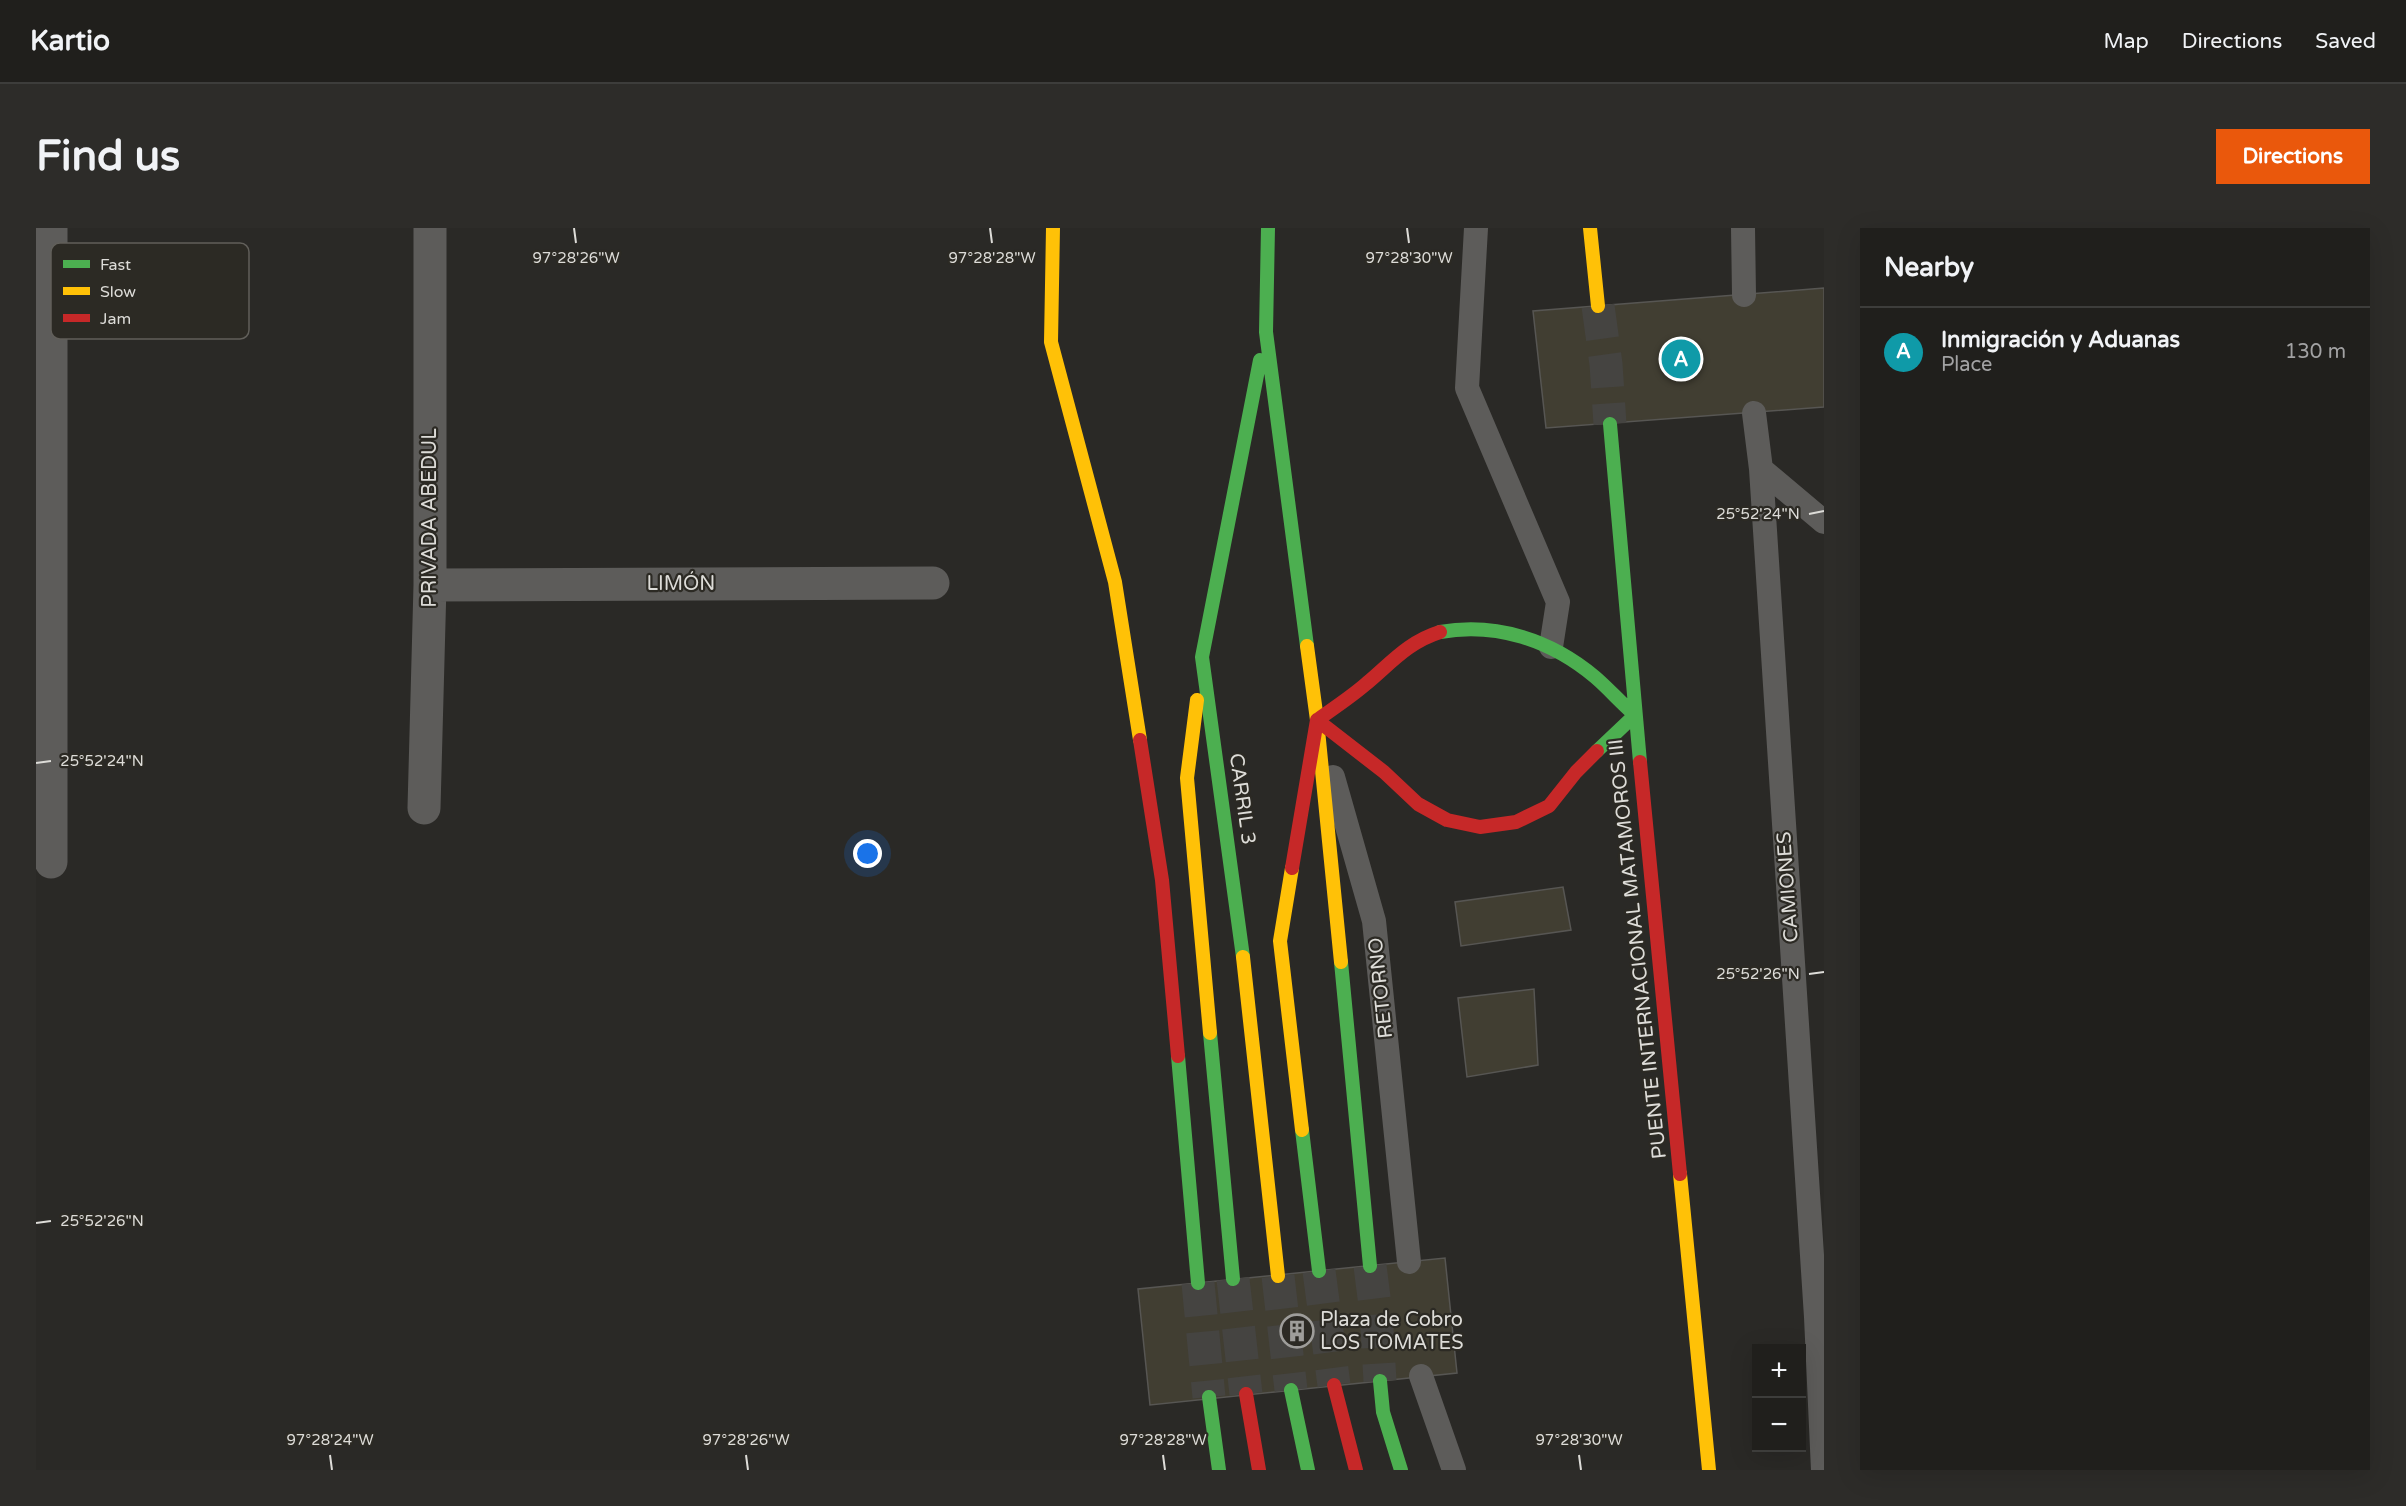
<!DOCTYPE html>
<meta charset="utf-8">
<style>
:root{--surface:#201f1c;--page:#2d2c29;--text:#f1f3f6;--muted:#a2a2a3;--line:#3d3d3b;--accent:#ea580c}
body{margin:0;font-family:"Varela Round",sans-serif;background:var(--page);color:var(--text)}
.controls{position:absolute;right:18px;bottom:18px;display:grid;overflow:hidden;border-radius:0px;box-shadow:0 6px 24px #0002}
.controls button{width:54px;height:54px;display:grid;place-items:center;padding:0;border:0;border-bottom:2px solid var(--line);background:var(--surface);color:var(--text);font:30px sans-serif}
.you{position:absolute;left:832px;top:626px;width:21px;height:21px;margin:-15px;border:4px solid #fff;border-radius:50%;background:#1a73e8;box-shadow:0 0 0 9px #1a73e833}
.badge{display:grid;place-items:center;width:39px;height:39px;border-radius:50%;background:var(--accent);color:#fff;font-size:20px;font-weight:700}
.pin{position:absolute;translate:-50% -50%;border:3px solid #fff;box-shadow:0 2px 6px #0006}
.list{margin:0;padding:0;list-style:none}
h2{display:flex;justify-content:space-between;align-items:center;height:78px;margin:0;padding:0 24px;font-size:26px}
h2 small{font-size:20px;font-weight:400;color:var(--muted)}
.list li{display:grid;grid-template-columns:39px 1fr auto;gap:18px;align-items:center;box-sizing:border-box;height:90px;padding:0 24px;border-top:2px solid var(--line)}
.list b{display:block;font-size:22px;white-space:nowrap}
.list p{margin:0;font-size:20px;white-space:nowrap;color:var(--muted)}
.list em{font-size:20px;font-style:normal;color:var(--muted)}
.map{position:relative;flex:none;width:1788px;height:1242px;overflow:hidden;border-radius:0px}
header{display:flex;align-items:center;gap:36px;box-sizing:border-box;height:84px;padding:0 30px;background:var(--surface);border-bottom:2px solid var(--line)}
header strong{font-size:28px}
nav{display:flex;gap:33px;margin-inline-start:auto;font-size:21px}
.intro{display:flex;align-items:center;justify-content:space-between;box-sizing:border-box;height:144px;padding:0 36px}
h1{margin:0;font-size:42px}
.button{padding:15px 27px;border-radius:0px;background:var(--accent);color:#fff;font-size:21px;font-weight:700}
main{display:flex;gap:36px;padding:0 36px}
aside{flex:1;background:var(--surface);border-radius:0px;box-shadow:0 6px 24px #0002}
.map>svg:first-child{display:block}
.building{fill:#413e32;stroke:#575653;stroke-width:1.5}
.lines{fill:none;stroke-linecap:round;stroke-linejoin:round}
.highway-tunnel{stroke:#454441;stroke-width:33;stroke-dasharray:33 16;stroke-linecap:butt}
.lane{stroke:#5d5c5a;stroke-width:24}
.street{stroke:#5d5c5a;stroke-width:33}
.fast{stroke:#4caf50;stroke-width:14}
.slow{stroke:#ffc107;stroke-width:14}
.jam{stroke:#c62828;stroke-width:14}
.ticks{fill:none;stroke:#dddcd8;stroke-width:2}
.labels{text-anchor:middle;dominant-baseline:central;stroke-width:4.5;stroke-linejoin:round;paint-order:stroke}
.street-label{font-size:20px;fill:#dddcd8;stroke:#2c2a24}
.poi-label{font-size:20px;fill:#dddcd8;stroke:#2c2a24;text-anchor:start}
.key{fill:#2c2a24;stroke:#615f5a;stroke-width:1.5}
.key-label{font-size:16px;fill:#dddcd8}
.ticks-label{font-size:15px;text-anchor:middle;fill:#dddcd8;stroke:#2c2a24;stroke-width:4.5;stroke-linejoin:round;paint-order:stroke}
</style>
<header>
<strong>Kartio</strong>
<nav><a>Map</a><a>Directions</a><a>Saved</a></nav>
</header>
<div class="intro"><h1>Find us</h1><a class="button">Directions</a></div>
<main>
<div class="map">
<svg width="1788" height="1242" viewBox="0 0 1788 1242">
<rect width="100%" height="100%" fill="#2a2926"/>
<path class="building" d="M 1788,60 L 1788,179 L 1510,200 L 1497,83 Z
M 1527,659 L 1535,702 L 1425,718 L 1419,674 Z
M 1498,761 L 1502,837 L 1431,849 L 1422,770 Z
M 1409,1030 L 1421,1145 L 1114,1177 L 1102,1061 Z"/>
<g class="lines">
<path class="highway-tunnel" d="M 1562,78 L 1570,136 L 1574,196
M 1334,1038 L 1340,1085 L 1344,1153
M 1283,1043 L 1298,1157
M 1242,1048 L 1255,1162
M 1197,1051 L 1210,1166
M 1162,1055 L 1173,1169"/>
<path class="lane" d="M 1440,0 L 1431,160 L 1522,374 L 1515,419
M 1707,0 L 1708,67
M 1718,185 L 1725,241 L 1780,1089 L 1787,1242
M 1725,241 L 1788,294
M 1297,549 L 1338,693 L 1373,1034
M 1385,1148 L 1418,1242"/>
<path class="street" d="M 15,0 L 15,634
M 394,357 L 897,355
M 388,580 L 394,357 L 394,0"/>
<path class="fast" d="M 1232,0 L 1230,104 L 1271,418
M 1574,196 L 1604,534
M 1404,404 C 1460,394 1515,412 1559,449 C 1573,461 1585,475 1599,487 L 1561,523
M 1207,729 L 1166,429 L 1224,132
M 1305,734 L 1334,1038
M 1174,805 L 1197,1051
M 1142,828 L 1162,1055
M 1266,902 L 1283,1043
M 1344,1153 L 1347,1184 L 1365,1242
M 1255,1162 L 1272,1242
M 1173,1169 L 1183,1242"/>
<path class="slow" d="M 1017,0 L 1015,114 L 1079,354 L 1104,512
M 1554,0 L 1562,78
M 1271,418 L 1281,492 L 1305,734
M 1161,472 L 1151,550 L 1174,805
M 1256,640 L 1244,713 L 1266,902
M 1207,729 L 1242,1048
M 1644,946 L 1673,1242"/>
<path class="jam" d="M 1281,492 L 1348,544 L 1382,576 L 1411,592 L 1444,599 L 1480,594 L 1513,578 L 1540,544 L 1561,523
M 1104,512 L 1126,652 L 1142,828
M 1604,534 L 1644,946
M 1256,640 L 1281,492 C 1298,480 1315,469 1331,455 C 1355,435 1372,414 1404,404
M 1298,1157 L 1320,1242
M 1210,1166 L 1223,1242"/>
</g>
<path class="ticks" d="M 538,0 L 540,15M 954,0 L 956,15M 1371,0 L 1373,15M 1773,286 L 1788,283M 0,535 L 15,533M 1773,746 L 1788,744M 0,995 L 15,993M 294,1227 L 296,1242M 710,1227 L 712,1242M 1127,1227 L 1129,1242M 1543,1227 L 1545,1242"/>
<defs>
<symbol id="building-ring" viewBox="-11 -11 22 22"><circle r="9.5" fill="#2c2a24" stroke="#9e9d9a" stroke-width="1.5"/><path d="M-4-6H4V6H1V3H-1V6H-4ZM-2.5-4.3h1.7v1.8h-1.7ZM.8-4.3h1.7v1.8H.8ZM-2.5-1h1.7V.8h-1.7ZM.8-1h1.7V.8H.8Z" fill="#9e9d9a"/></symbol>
</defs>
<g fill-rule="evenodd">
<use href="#building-ring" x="1242" y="1084" width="38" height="38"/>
</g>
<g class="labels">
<g class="street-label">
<text transform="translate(394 290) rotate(-90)">PRIVADA ABEDUL</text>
<text x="645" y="356">LIMÓN</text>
<text transform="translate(1206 571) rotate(82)">CARRIL 3</text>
<text transform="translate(1752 659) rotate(-94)">CAMIONES</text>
<text transform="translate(1602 721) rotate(-96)">PUENTE INTERNACIONAL MATAMOROS III</text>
<text transform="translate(1345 760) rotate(-96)">RETORNO</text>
</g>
<g class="poi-label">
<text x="1284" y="1092">Plaza de Cobro<tspan x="1284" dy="23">LOS TOMATES</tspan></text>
</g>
</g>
<rect x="15" y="15" width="198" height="96" rx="9" class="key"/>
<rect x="27" y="32" width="27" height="8" fill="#4caf50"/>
<rect x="27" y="59" width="27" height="8" fill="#ffc107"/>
<rect x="27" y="86" width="27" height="8" fill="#c62828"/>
<g class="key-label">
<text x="64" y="42">Fast</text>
<text x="64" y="69">Slow</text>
<text x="64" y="96">Jam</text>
</g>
<g class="ticks-label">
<text x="540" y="35">97°28'26"W</text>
<text x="956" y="35">97°28'28"W</text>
<text x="1373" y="35">97°28'30"W</text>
<text x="1722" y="291">25°52'24"N</text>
<text x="66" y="538">25°52'24"N</text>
<text x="1722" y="751">25°52'26"N</text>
<text x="66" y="998">25°52'26"N</text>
<text x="294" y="1217">97°28'24"W</text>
<text x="710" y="1217">97°28'26"W</text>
<text x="1127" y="1217">97°28'28"W</text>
<text x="1543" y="1217">97°28'30"W</text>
</g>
</svg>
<div class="controls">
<button>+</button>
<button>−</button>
</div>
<div class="you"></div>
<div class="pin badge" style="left:1645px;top:131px;background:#0f9aa8">A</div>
</div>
<aside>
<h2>Nearby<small></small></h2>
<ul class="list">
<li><span class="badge" style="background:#0f9aa8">A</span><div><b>Inmigración y Aduanas</b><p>Place</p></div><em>130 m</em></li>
</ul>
</aside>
</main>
